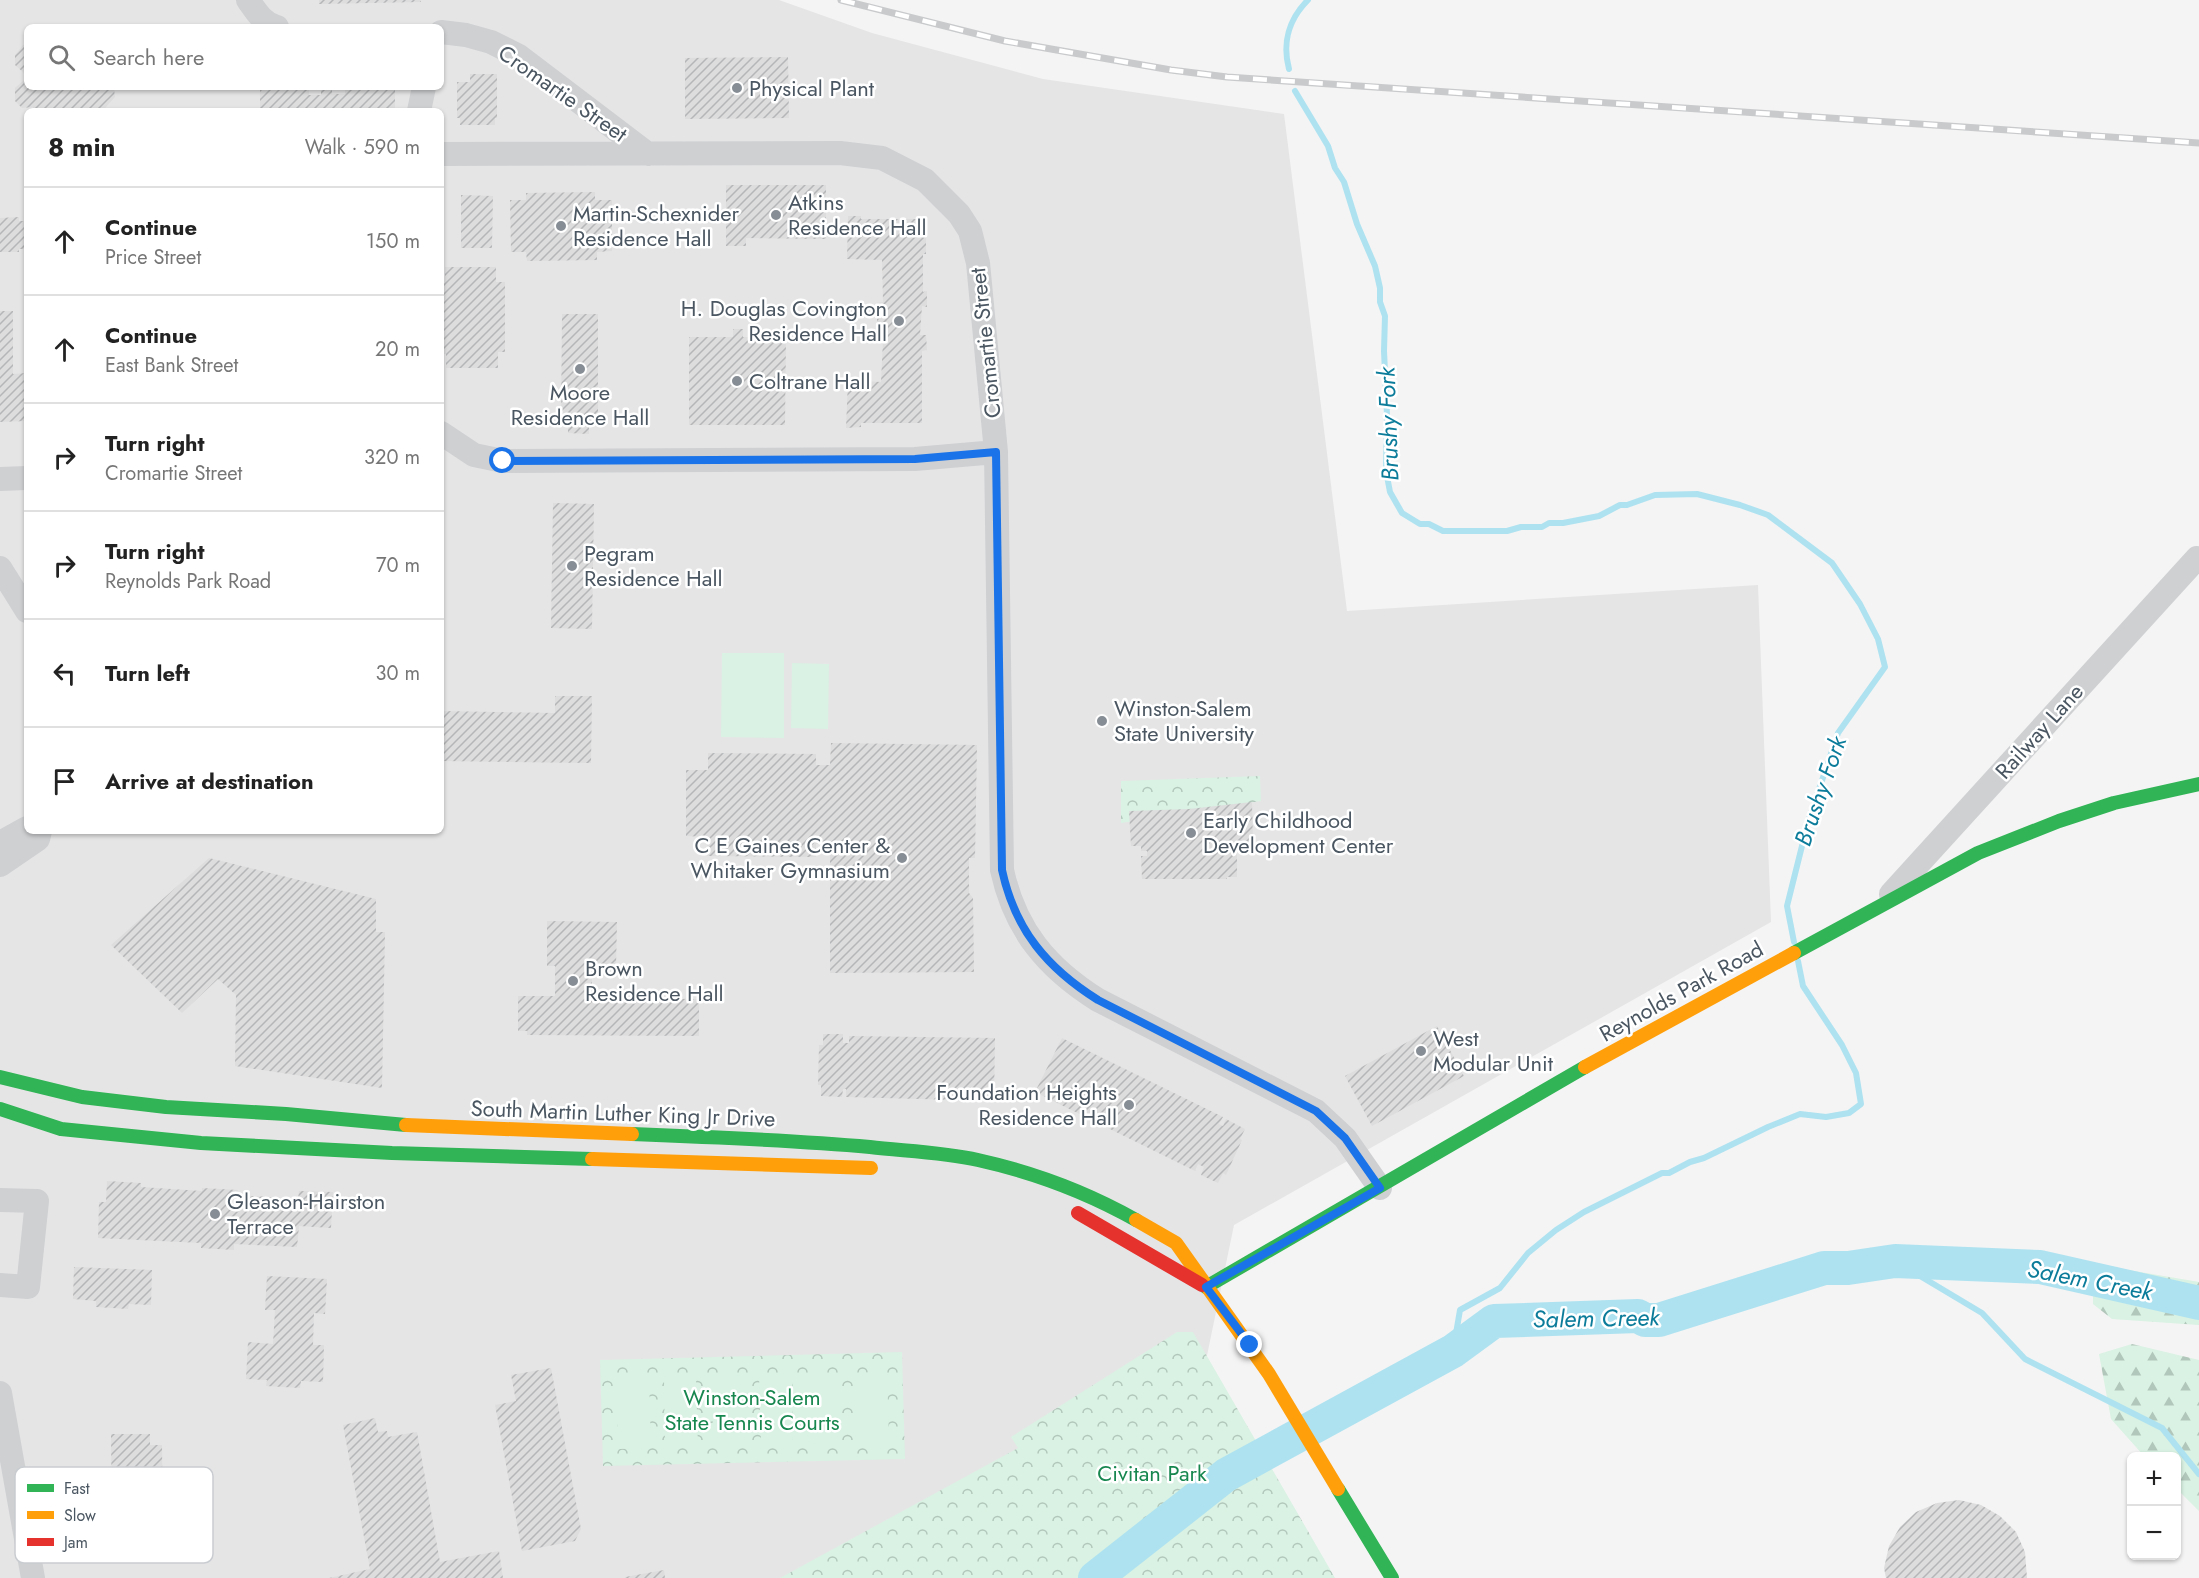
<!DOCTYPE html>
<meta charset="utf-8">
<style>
:root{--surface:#fff;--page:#f2f2f2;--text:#222;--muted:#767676;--line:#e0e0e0}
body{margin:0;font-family:Jost,sans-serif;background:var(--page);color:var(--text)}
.controls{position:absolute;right:18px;bottom:18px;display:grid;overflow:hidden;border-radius:9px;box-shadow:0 2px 4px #0004}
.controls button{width:54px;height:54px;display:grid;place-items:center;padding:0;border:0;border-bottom:2px solid var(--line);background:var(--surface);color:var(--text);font:30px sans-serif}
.stop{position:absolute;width:18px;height:18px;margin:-14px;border:4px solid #1a73e8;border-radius:50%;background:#fff}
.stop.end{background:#1a73e8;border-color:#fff;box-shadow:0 2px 6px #0008}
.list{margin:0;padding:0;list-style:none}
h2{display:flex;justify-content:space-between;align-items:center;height:78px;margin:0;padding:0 24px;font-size:26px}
h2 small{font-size:20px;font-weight:400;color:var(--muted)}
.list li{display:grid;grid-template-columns:39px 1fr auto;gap:18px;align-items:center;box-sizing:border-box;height:108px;padding:0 24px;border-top:2px solid var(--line)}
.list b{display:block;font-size:22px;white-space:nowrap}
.list p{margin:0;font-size:20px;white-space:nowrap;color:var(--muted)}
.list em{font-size:20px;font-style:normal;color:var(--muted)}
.icon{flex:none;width:33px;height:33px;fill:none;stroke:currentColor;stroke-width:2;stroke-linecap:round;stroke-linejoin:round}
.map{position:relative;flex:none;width:2199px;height:1578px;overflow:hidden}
.search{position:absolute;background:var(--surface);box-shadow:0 2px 4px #0004;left:24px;top:24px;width:420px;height:66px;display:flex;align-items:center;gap:15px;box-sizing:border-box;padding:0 21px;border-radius:9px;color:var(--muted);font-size:22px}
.panel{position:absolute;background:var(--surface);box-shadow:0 2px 4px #0004;left:24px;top:108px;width:420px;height:726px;border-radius:9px}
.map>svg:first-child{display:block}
.education{fill:#e6e5e6;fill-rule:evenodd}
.forest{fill:url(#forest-firs)}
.park{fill:url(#park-crowns)}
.pitch{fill:#d9f2e3}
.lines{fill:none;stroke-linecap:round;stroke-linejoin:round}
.stream{stroke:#aee2f0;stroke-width:6}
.river{stroke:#aee2f0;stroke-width:34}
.building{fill:url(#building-hatch)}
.street{stroke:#ced0d2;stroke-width:24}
.fast{stroke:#30b455;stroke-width:14}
.slow{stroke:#ff9f0a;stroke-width:14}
.jam{stroke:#e5322d;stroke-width:14}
.rail-casing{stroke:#c9cacc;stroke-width:7}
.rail{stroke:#fff;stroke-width:4.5;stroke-dasharray:14;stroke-linecap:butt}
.route{stroke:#1a73e8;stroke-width:8}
.poi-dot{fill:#868d94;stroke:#fff;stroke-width:2}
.labels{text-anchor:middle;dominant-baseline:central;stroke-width:5;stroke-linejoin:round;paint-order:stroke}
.poi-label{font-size:22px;fill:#4a5661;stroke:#fff;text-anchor:start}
.street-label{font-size:22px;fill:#4a5661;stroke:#fff}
.park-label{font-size:22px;fill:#17864f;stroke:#fff}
.water-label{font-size:24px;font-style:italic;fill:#0c7c9b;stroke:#fff}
.key{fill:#fff;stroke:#c9ccd0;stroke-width:1.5}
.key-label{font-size:16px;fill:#4a5661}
</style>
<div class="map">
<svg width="2199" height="1578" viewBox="0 0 2199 1578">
<defs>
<pattern id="forest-firs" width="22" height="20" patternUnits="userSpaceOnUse" patternTransform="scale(1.5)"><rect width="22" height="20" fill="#d9f2e3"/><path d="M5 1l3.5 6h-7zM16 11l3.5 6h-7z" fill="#b2c7bb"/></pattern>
<pattern id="park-crowns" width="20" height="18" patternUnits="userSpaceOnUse" patternTransform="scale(1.5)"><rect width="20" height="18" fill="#d9f2e3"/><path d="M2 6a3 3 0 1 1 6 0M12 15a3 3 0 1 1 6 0" fill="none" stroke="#b2c7bb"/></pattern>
<pattern id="building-hatch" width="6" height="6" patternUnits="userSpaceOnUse" patternTransform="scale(1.5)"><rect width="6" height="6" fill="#ddddde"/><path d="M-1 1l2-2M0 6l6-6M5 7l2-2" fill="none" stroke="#b5b6b7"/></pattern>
</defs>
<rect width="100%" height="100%" fill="#f4f4f4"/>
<path class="education" d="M 0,0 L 779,0 L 872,33 L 1043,79 L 1284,114 L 1347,611 L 1758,585 L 1771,922 L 1234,1225 L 1204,1370 L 843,1578 L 0,1578 ZM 27,27 L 441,27 L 441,87 L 27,87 ZM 27,111 L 441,111 L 441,831 L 27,831 Z"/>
<path class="forest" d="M 2093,1264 L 2199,1282 L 2199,1325 L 2112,1319 L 2093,1304 Z
M 2132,1344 L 2199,1360 L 2199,1511 L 2177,1489 L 2176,1456 L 2144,1456 L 2111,1419 L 2099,1354 Z"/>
<path class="park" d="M 1260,776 L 1261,801 L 1121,823 L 1121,781 Z
M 1177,1332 L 1193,1332 L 1335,1578 L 780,1578 L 1018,1448 L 1011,1437 Z
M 902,1352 L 905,1459 L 603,1466 L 600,1360 Z"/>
<path class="pitch" d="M 722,653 L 784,653 L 784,738 L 721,737 Z
M 792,663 L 829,664 L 828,729 L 791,728 Z
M 887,1372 L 889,1442 L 856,1443 L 854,1373 Z
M 840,1373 L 841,1443 L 809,1444 L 807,1374 Z
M 792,1374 L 793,1444 L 761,1445 L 759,1375 Z
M 744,1375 L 746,1445 L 713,1446 L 712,1376 Z
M 696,1377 L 698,1447 L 665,1447 L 664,1378 Z
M 649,1378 L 651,1448 L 618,1449 L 616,1379 Z"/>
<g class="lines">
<path class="stream" d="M 1289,69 C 1282,43 1289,19 1308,0
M 1295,91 L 1328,146 L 1335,168 L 1344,182 L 1357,224 L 1375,266 L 1380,288 L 1380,302 L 1385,316 L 1384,351 L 1387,415 L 1386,471 L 1390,492 L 1402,513 L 1420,524 L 1429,524 L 1443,531 L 1507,531 L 1521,527 L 1542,527 L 1549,523 L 1563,523 L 1599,516 L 1620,505 L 1627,505 L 1655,495 L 1697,494 L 1740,505 L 1768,515 L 1832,563 L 1860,604 L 1878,639 L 1885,667 L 1838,733 L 1808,822 L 1787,906 L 1794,942
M 1895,1261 L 1982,1313 L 2025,1359 L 2162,1428 L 2199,1474
M 1453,1351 L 1460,1310 L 1500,1288 L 1528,1253 L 1556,1230 L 1584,1212 L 1662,1173 L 1669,1173 L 1690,1162 L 1704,1158 L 1768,1127 L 1800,1114 L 1826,1117 L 1849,1113 L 1861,1104 L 1856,1073 L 1842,1045 L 1803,986 L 1798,961"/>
<path class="river" d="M 1095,1578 L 1226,1475 L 1453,1351 L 1494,1321 L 1638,1316 L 1645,1320 L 1659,1320 L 1824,1268 L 1848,1268 L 1895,1261 L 2040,1267 L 2199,1303"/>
</g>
<path class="building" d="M 319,0 L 421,0 L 421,2 L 319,4 Z
M 23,45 L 27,45 L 27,87 L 117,87 L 114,89 L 115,97 L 105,108 L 97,108 L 97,111 L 33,111 L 33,107 L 22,108 L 15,101 L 15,88 L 24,80 L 24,73 L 15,65 L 15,55 Z
M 788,57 L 789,118 L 685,119 L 685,58 Z
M 470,74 L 497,74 L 497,118 L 495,118 L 495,125 L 460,125 L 460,118 L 457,118 L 457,82 L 470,82 Z
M 260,87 L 309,87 L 309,95 L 321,95 L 321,87 L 332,87 L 332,94 L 345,94 L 345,87 L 395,87 L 395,111 L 260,111 Z
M 726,185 L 826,185 L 826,239 L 746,238 L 746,246 L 726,246 Z
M 595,192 L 595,200 L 612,200 L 612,251 L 597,252 L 597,260 L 527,261 L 526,252 L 511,252 L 510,200 L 526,200 L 526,193 Z
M 461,195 L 493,196 L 492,248 L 461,248 Z
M 848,216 L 861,216 L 861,219 L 924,219 L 924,230 L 926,230 L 926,254 L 923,254 L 923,292 L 927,291 L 927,307 L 922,306 L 920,335 L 926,335 L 927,350 L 922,351 L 922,423 L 861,423 L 861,427 L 846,428 L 848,380 L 881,382 L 883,340 L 877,339 L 877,303 L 883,302 L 882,260 L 847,259 Z
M 19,217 L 19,221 L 27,221 L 27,249 L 19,249 L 19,252 L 0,252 L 0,218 Z
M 445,267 L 496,267 L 496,282 L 505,282 L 505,352 L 498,352 L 498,368 L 446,368 L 446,354 L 441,354 L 441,283 L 445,283 Z
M 0,311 L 13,311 L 13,374 L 27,373 L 27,421 L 0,422 Z
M 562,314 L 598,314 L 598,426 L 589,426 L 589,434 L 568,433 L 568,425 L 561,425 Z
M 733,329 L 743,329 L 743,337 L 786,338 L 785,425 L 689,425 L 689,337 L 733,337 Z
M 553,503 L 594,504 L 592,629 L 551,628 Z
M 555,696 L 592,696 L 591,763 L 441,761 L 441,711 L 555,713 Z
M 831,743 L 977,745 L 975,858 L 969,858 L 969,893 L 973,898 L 974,972 L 830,973 L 830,844 L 816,844 L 816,857 L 707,856 L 707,837 L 686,836 L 686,770 L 708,770 L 708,753 L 816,754 L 816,765 L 830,765 Z
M 1252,802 L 1253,843 L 1245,843 L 1245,847 L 1232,848 L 1232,853 L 1237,853 L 1237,877 L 1227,877 L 1227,879 L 1142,879 L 1141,856 L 1147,856 L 1147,851 L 1141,851 L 1141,846 L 1131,846 L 1129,811 L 1189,809 Z
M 209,858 L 376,899 L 376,932 L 385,932 L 382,1088 L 235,1066 L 236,995 L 218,979 L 182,1013 L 111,945 Z
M 547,921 L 617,922 L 616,966 L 592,966 L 592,998 L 699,999 L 699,1036 L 527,1035 L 527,1031 L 518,1031 L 518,996 L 555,996 L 555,966 L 547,966 Z
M 1437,1026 L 1464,1076 L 1372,1126 L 1345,1076 Z
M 823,1034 L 843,1034 L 843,1043 L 849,1043 L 849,1036 L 995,1038 L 994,1101 L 846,1097 L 846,1089 L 843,1089 L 842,1097 L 821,1096 L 821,1085 L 818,1085 L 819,1045 L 823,1045 Z
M 1062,1038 L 1223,1117 L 1219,1124 L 1223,1126 L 1226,1119 L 1245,1129 L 1240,1139 L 1242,1140 L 1226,1175 L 1223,1173 L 1218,1183 L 1201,1175 L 1204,1167 L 1198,1164 L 1195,1171 L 1035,1092 Z
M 107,1181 L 141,1183 L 141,1187 L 202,1191 L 202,1188 L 238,1190 L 237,1195 L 298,1199 L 299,1191 L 333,1192 L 331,1228 L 299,1226 L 297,1247 L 234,1244 L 234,1250 L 201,1248 L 201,1243 L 98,1238 L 99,1202 L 106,1202 Z
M 74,1267 L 152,1270 L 151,1305 L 129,1304 L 128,1309 L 96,1307 L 96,1301 L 73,1299 Z
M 267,1276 L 327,1279 L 325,1314 L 314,1313 L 313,1345 L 324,1345 L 323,1382 L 301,1381 L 300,1388 L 266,1386 L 267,1380 L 246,1379 L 248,1342 L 273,1344 L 275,1310 L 265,1310 Z
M 551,1368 L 581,1529 L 575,1541 L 522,1551 L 495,1405 L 516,1401 L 511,1375 Z
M 375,1418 L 378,1432 L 387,1431 L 388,1437 L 417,1432 L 440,1562 L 499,1551 L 503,1578 L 329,1578 L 370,1569 L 343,1425 Z
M 111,1434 L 150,1434 L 150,1445 L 162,1445 L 163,1538 L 124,1538 L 124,1527 L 112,1528 Z
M 1959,1500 L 1981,1505 L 2000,1516 L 2016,1532 L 2025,1552 L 2027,1578 L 1886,1578 L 1884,1568 L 1889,1546 L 1900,1527 L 1916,1512 L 1937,1503 Z
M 664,1570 L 665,1578 L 625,1578 L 625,1577 Z"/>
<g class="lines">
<path class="street" d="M 248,0 C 256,11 263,24 277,27
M 441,32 L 466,35 L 491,42 L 519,56 L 648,154
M 419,111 L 424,87
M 441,154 L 840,153 L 882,158 L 925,180 L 959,214 L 970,231 L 978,263 L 996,452 L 1002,870 C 1015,930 1047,968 1098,1000 L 1316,1111 L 1345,1138 L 1380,1188
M 441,433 L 474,455 L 503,461 L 915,459 L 996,452
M 0,479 L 27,478
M 0,568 L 27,611
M 0,843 L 27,828
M 0,865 L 38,839 L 40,831
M 1891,894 L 2197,558
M 0,1200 L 37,1201 L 28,1287 L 0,1285
M 0,1393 L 33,1578"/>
<path class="fast" d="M 1794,953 L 1978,853 L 2059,821 L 2114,803 L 2199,784
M 0,1077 L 82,1097 L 166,1107 L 286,1114 L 406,1125
M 0,1109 L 61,1129 L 201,1143 L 392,1153 L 592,1159
M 632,1134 C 712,1137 791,1140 870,1147 C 905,1151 943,1152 978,1160 C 1032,1172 1088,1193 1136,1220
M 1206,1287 L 1585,1067
M 1338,1489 L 1392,1578"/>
<path class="slow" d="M 1585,1067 L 1794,953
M 406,1125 L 632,1134
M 592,1159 L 871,1168
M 1136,1220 L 1176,1243 L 1269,1374 L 1338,1489"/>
<path class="jam" d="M 1078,1213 L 1202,1285"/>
<defs>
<path id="rail" d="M 841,0 L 1005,41 L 1171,70 L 1227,77 L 2199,143"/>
</defs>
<use href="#rail" class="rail-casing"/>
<use href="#rail" class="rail"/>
</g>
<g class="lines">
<path class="route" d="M 503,461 L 915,459 L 996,452 L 1002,870 C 1015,930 1047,968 1098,1000 L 1316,1111 L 1345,1138 L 1380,1188 L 1206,1287 L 1250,1345"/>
</g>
<g class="poi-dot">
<circle cx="737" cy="88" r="6"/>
<circle cx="776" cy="215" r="6"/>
<circle cx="561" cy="226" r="6"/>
<circle cx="899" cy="321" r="6"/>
<circle cx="580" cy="369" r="6"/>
<circle cx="737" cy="381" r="6"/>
<circle cx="572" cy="566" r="6"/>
<circle cx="1102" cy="721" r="6"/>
<circle cx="1191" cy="833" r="6"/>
<circle cx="902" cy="858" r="6"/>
<circle cx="573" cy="981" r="6"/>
<circle cx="1421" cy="1051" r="6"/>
<circle cx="1129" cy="1105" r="6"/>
<circle cx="215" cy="1214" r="6"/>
</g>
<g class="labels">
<g class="poi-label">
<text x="749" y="88">Physical Plant</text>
<text x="788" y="202">Atkins<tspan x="788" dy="25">Residence Hall</tspan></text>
<text x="573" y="213">Martin-Schexnider<tspan x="573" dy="25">Residence Hall</tspan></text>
<text x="887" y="308" text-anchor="end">H. Douglas Covington<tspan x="887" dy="25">Residence Hall</tspan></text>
<text x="749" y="381">Coltrane Hall</text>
<text x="580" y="392" text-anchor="middle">Moore<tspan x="580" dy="25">Residence Hall</tspan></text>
<text x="584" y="553">Pegram<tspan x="584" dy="25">Residence Hall</tspan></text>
<text x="1114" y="708">Winston-Salem<tspan x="1114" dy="25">State University</tspan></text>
<text x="1203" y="820">Early Childhood<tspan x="1203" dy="25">Development Center</tspan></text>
<text x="890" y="845" text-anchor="end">C E Gaines Center &amp;<tspan x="890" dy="25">Whitaker Gymnasium</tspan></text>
<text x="585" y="968">Brown<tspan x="585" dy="25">Residence Hall</tspan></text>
<text x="1433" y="1038">West<tspan x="1433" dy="25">Modular Unit</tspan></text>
<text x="1117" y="1092" text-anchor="end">Foundation Heights<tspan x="1117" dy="25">Residence Hall</tspan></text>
<text x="227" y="1201">Gleason-Hairston<tspan x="227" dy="25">Terrace</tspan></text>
</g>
<g class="street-label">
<text transform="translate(563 93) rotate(35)">Cromartie Street</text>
<text transform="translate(985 343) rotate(-96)">Cromartie Street</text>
<text transform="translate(2039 731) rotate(-48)">Railway Lane</text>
<text transform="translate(1681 991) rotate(-29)">Reynolds Park Road</text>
<text transform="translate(623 1113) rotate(2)">South Martin Luther King Jr Drive</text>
</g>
<g class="park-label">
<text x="752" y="1397">Winston-Salem<tspan x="752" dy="25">State Tennis Courts</tspan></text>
<text x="1152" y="1473">Civitan Park</text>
</g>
<g class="water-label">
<text transform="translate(1388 424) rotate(-92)">Brushy Fork</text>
<text transform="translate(1820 791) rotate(-71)">Brushy Fork</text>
<text transform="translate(2090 1280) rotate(11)">Salem Creek</text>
<text transform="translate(1596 1318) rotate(-1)">Salem Creek</text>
</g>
</g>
<rect x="15" y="1467" width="198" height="96" rx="9" class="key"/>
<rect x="27" y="1484" width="27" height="8" fill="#30b455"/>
<rect x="27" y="1511" width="27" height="8" fill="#ff9f0a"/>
<rect x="27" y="1538" width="27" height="8" fill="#e5322d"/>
<g class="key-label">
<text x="64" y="1494">Fast</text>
<text x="64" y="1521">Slow</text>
<text x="64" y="1548">Jam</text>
</g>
</svg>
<div class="controls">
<button>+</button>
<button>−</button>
</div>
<div class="stop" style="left:503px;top:461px"></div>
<div class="stop end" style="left:1250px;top:1345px"></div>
<div class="search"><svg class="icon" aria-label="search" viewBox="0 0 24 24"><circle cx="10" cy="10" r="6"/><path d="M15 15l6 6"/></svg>Search here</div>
<section class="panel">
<h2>8 min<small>Walk · 590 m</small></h2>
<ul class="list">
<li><svg class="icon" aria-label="ahead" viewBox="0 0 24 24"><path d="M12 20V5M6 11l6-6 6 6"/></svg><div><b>Continue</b><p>Price Street</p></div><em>150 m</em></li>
<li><svg class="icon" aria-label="ahead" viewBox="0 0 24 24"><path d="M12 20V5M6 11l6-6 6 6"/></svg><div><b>Continue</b><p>East Bank Street</p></div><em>20 m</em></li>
<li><svg class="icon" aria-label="right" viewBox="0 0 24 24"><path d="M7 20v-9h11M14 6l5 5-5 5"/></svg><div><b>Turn right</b><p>Cromartie Street</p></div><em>320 m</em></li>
<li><svg class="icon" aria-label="right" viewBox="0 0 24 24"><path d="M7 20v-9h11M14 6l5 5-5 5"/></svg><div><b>Turn right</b><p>Reynolds Park Road</p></div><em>70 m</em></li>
<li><svg class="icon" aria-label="left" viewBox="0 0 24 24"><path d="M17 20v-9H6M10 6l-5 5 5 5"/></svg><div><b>Turn left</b></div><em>30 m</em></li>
<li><svg class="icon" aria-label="arrive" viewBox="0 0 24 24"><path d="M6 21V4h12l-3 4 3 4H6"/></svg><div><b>Arrive at destination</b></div></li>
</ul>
</section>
</div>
